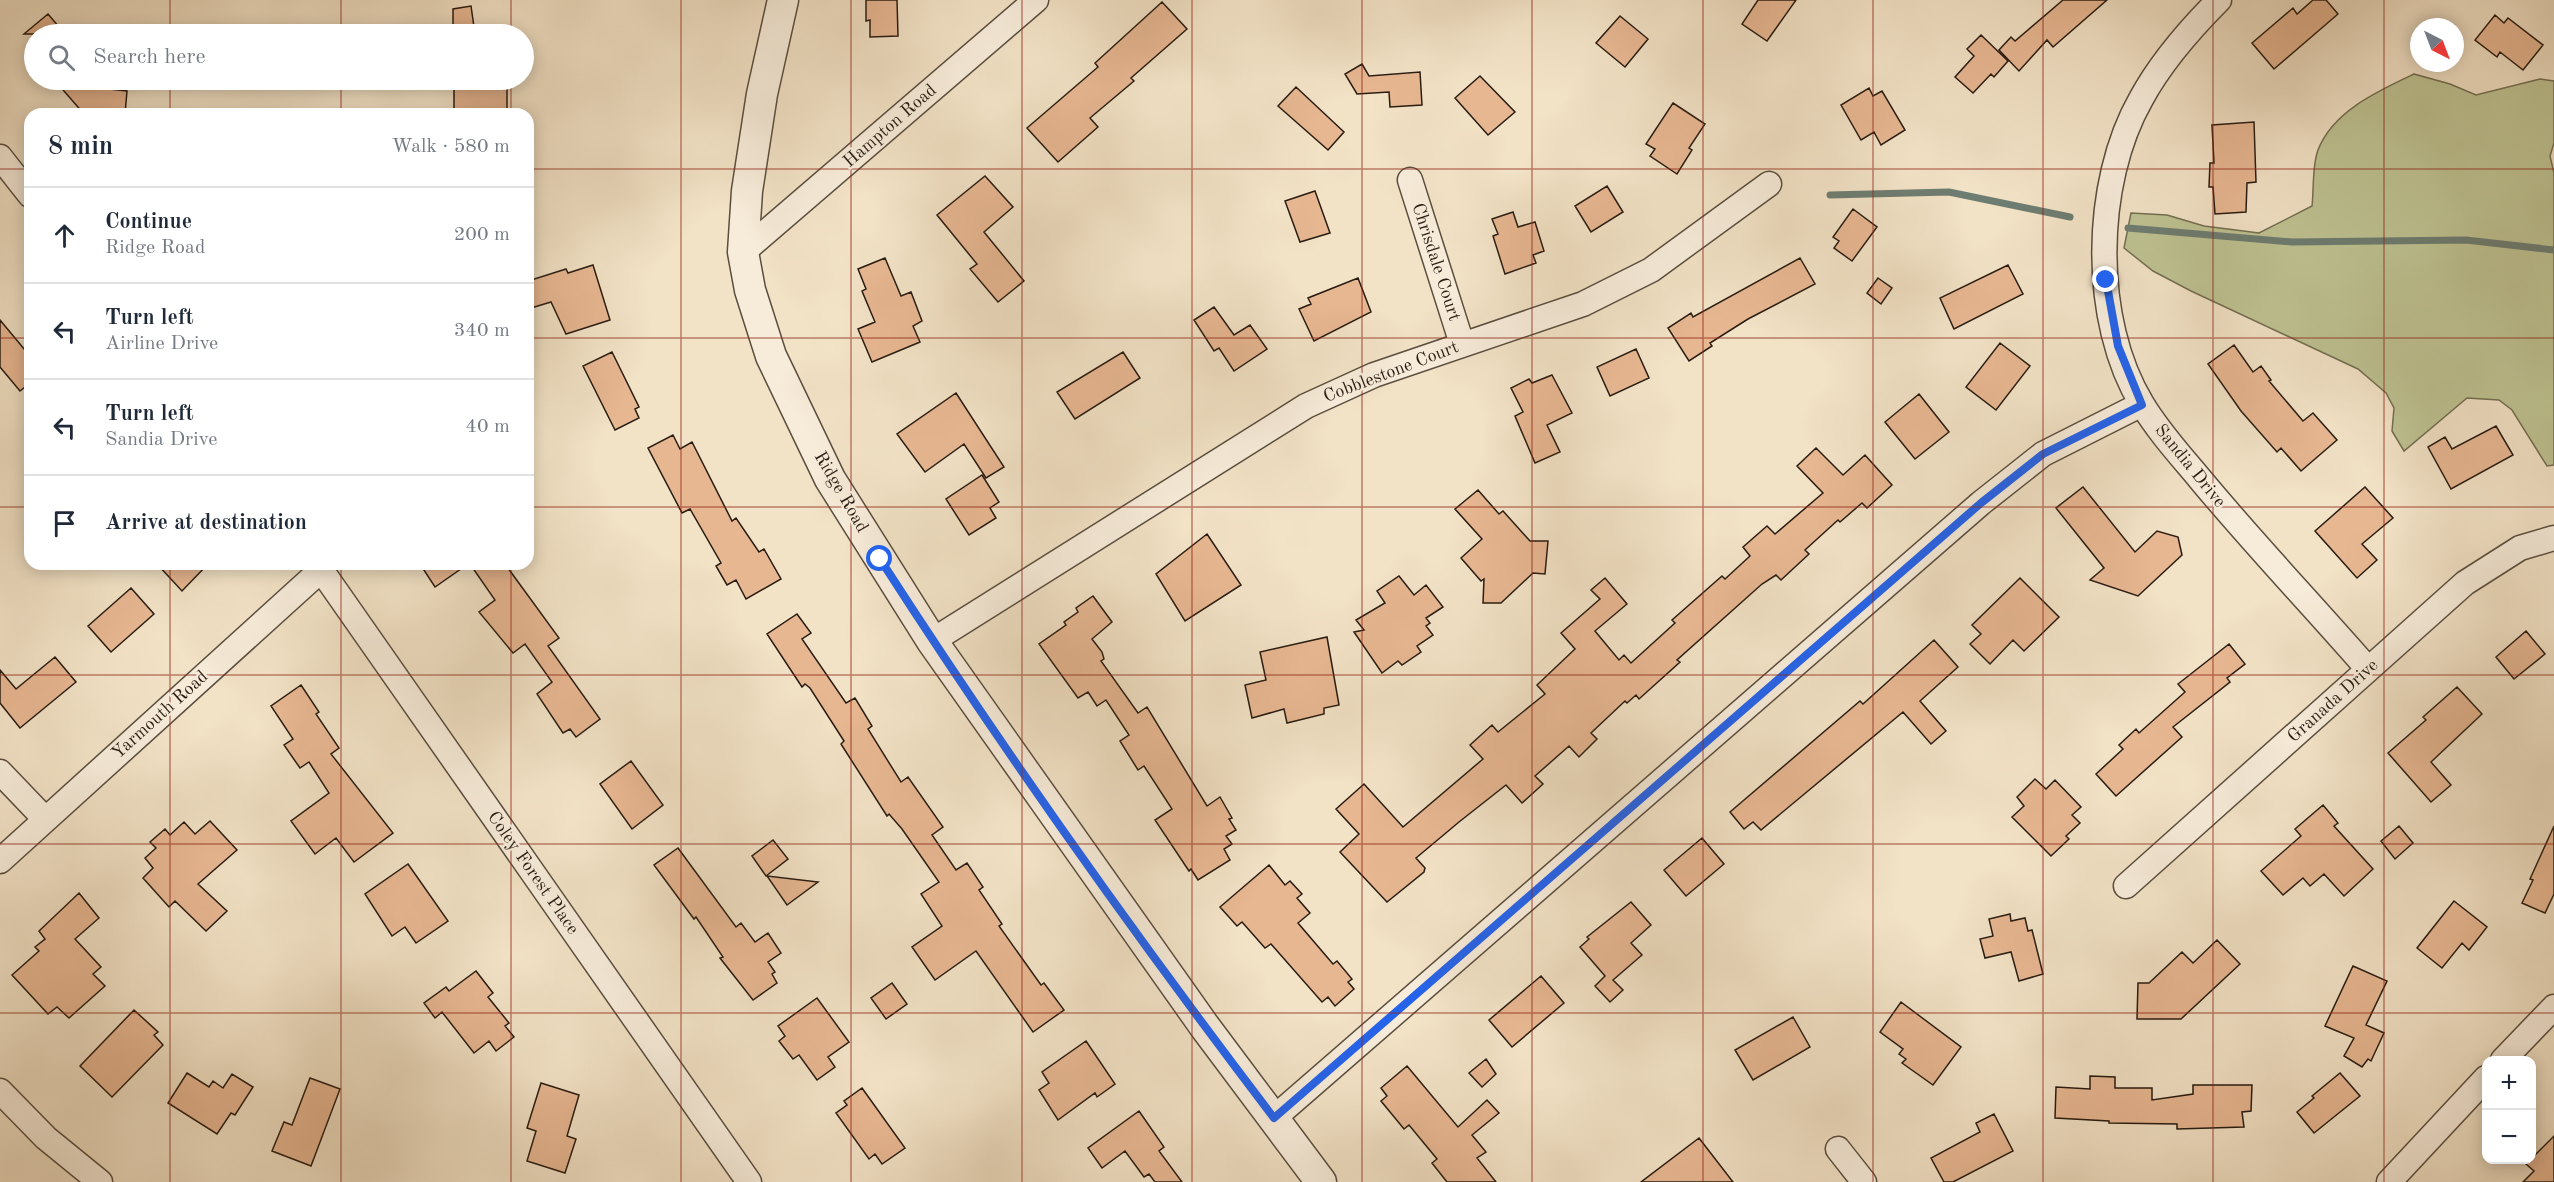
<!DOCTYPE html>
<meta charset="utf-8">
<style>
:root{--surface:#fff;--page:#f6f6f7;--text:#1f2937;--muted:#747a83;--line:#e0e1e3}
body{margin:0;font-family:"Old Standard TT",serif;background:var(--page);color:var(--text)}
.controls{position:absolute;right:18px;bottom:18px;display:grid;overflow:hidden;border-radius:12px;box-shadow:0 3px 15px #0003}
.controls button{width:54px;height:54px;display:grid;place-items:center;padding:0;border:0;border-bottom:2px solid var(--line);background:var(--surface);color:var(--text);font:30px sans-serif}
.compass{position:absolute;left:2410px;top:18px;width:54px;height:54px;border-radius:50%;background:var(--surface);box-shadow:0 3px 15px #0003;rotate:138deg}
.stop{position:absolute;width:18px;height:18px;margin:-14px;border:4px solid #2563eb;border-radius:50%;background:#fff}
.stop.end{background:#2563eb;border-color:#fff;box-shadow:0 2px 6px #0008}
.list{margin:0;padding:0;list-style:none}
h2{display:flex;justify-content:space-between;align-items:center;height:78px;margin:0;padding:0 24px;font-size:26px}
h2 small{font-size:20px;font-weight:400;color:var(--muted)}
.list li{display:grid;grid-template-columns:39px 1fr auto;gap:18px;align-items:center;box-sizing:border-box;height:96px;padding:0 24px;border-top:2px solid var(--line)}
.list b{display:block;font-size:22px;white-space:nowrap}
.list p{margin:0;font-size:20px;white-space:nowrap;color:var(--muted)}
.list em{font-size:20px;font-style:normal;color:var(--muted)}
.icon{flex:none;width:33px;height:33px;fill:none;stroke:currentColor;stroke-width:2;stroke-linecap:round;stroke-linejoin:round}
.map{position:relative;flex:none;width:2554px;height:1182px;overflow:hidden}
.search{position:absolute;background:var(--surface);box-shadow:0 3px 15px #0003;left:24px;top:24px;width:510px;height:66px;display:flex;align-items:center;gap:15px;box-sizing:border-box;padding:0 21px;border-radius:33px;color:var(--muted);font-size:22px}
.panel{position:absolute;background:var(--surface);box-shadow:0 3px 15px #0003;left:24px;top:108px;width:510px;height:462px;border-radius:18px}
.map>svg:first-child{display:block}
.green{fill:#bec292;stroke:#736f52;stroke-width:1.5}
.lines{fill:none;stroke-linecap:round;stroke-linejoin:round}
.stream{stroke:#6e7d71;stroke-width:7}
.building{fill:#e7b792;stroke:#281c12;stroke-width:1.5}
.minor-casing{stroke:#5a4e3f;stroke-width:27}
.tertiary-casing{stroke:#5a4e3f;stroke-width:33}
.minor{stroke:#f7ecda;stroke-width:24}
.tertiary{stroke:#f7ecda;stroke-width:30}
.route{stroke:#2563eb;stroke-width:8}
.grid{fill:none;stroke:#8f2418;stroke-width:1.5;stroke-opacity:0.55}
.labels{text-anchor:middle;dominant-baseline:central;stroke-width:4.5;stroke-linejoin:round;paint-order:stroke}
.street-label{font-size:18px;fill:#281c12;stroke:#f7ecda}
</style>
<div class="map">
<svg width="2554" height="1182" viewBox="0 0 2554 1182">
<rect width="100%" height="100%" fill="#f2e2c6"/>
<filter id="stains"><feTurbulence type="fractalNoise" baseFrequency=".00333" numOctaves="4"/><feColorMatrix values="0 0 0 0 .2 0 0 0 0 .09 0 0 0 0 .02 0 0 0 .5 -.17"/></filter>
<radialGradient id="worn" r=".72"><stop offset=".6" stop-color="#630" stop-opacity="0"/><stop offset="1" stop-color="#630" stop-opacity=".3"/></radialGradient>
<path class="green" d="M 2414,74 L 2450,84 L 2476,95 L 2540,79 L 2554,81 L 2554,143 L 2550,156 L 2554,173 L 2554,465 L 2547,466 L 2512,410 L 2499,400 L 2467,398 L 2404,451 L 2392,431 L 2394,408 L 2386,393 L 2358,369 L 2191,291 L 2153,271 L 2124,248 L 2131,213 L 2167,215 L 2204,226 L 2259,233 L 2312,206 C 2314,189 2312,166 2318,150 C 2333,111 2378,91 2414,74 Z"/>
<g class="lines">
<path class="stream" d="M 1830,195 L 1949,192 L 2070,217
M 2128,228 L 2292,242 L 2466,240 L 2554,250"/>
</g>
<path class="building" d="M 866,0 L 897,0 L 898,36 L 870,37 L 870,20 L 866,21 Z
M 1758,0 L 1796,0 L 1767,41 L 1742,24 Z
M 2063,0 L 2107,0 L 2053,47 L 2047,40 L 2019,71 L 1999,50 L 2011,37 L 2015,41 Z
M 2313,0 L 2326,0 L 2338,14 L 2274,69 L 2252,43 L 2293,8 L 2297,14 Z
M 1162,2 L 1187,29 L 1131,78 L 1134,81 L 1090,118 L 1098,127 L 1058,162 L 1027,128 L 1098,67 L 1095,63 Z
M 471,6 L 475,34 L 453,34 L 453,9 Z
M 48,14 L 65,34 L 24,34 Z
M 2495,15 L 2504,23 L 2508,18 L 2543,45 L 2523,70 L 2500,52 L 2497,57 L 2475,40 Z
M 1620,16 L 1648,39 L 1625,67 L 1596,43 Z
M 1981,35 L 2008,61 L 1994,77 L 1991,74 L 1973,93 L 1955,77 L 1974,56 L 1967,49 Z
M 1362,64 L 1369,76 L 1420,72 L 1422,105 L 1390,107 L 1389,92 L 1357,94 L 1345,74 Z
M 1480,76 L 1515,112 L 1488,135 L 1455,98 Z
M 454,80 L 507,80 L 507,114 L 454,114 Z
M 57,83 L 127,91 L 125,114 L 84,114 Z
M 1296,87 L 1344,132 L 1328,150 L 1278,106 Z
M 1869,88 L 1873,96 L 1882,91 L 1905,130 L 1881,145 L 1874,132 L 1861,140 L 1841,105 Z
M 1673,103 L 1705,124 L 1689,148 L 1692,150 L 1677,174 L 1650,156 L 1655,149 L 1646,144 Z
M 2254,122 L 2256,182 L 2247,183 L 2246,212 L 2215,214 L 2213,187 L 2209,187 L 2210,163 L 2214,163 L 2212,125 Z
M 985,176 L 1013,207 L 984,232 L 1024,281 L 998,302 L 970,269 L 977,264 L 937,215 Z
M 1607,186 L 1623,212 L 1591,232 L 1575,206 Z
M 1315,191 L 1330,233 L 1300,242 L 1285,201 Z
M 1853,209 L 1877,227 L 1852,261 L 1834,248 L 1839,241 L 1833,237 Z
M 1513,212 L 1518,227 L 1535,222 L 1544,251 L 1533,255 L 1536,263 L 1505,274 L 1493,236 L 1498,234 L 1492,219 Z
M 885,258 L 901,296 L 911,292 L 922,321 L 913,326 L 920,342 L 872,362 L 858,329 L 875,322 L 862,291 L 866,289 L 858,269 Z
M 1800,258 L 1815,284 L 1748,319 L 1710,343 L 1712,346 L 1689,361 L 1668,328 L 1691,313 L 1693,317 Z
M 593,265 L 610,320 L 566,334 L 551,302 L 528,309 L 528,281 L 566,269 L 568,273 Z
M 2008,265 L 2023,294 L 1954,329 L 1940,298 Z
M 1358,278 L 1371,312 L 1314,341 L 1299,309 L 1311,304 L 1308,298 Z
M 1878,278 L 1892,288 L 1881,304 L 1867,293 Z
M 1214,307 L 1234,335 L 1250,325 L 1267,349 L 1234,371 L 1219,348 L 1214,351 L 1194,320 Z
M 0,320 L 30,356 L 30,383 L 20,391 L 0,367 Z
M 2000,343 L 2030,366 L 1996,410 L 1966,387 Z
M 2234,345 L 2253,372 L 2261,366 L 2271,380 L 2269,381 L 2303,421 L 2313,413 L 2337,440 L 2301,471 L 2281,448 L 2277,452 L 2241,411 L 2208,364 Z
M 1636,349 L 1649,378 L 1610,396 L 1597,367 Z
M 612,352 L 639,407 L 635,409 L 639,418 L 615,430 L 583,366 Z
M 1123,352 L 1140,378 L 1075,419 L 1057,392 Z
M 1552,375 L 1572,413 L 1547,425 L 1560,452 L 1535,463 L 1515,416 L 1523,412 L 1511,388 L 1529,379 L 1532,383 Z
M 956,393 L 1004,467 L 986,478 L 964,444 L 925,472 L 897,434 Z
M 1919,394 L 1949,432 L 1915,459 L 1885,422 Z
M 2496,426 L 2513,455 L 2451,489 L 2428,447 L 2445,437 L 2452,449 Z
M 673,435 L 680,449 L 692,442 L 732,521 L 736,518 L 759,552 L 764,549 L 781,579 L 746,599 L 736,580 L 727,585 L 716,566 L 721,563 L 690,509 L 682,513 L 648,448 Z
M 1816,448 L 1843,475 L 1865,455 L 1892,485 L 1867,508 L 1862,503 L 1840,522 L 1838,520 L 1805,550 L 1809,554 L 1781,580 L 1776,575 L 1762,584 L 1677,660 L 1680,662 L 1639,699 L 1636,695 L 1627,703 L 1625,701 L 1591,733 L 1597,739 L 1579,757 L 1569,746 L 1535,776 L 1543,784 L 1522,803 L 1506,785 L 1459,822 L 1416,858 L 1425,868 L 1424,872 L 1387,902 L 1340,852 L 1359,834 L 1336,809 L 1364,784 L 1403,827 L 1483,759 L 1470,745 L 1492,725 L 1498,732 L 1545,694 L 1537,685 L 1575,649 L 1561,633 L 1600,599 L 1591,590 L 1605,578 L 1627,604 L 1595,631 L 1619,660 L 1624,655 L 1631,663 L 1675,623 L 1672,620 L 1722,576 L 1725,579 L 1750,556 L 1743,547 L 1767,526 L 1775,534 L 1823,493 L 1797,466 Z
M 982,475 L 999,502 L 990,508 L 996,518 L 969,535 L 946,499 Z
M 2083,487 L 2135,552 L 2157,531 L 2178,537 L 2182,555 L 2138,596 L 2090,580 L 2104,568 L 2056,508 Z
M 2365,487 L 2393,518 L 2362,544 L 2377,560 L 2357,578 L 2315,531 Z
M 1478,490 L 1499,514 L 1503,511 L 1530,541 L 1548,541 L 1545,574 L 1533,573 L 1501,603 L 1483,603 L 1484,579 L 1481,581 L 1461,558 L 1482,539 L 1455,509 Z
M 1207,534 L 1241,585 L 1185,621 L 1156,574 Z
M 157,564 L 208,564 L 182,591 Z
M 420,564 L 468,564 L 435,587 Z
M 470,564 L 505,564 L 559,638 L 548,646 L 600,719 L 576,737 L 570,729 L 563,733 L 537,694 L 552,682 L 525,644 L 513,653 L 479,612 L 495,600 Z
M 1399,576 L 1414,595 L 1426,585 L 1443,607 L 1426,618 L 1430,623 L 1426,626 L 1433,635 L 1417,646 L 1421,652 L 1402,665 L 1398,661 L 1382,673 L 1354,632 L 1364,630 L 1356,620 L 1385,603 L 1377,591 Z
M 2020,578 L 2059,617 L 2024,651 L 2013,640 L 1990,664 L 1970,644 L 1981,634 L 1972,625 Z
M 131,588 L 154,614 L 111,652 L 88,626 Z
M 1093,596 L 1112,622 L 1092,639 L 1102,652 L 1104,659 L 1101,661 L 1138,713 L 1147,707 L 1207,806 L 1220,797 L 1232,818 L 1229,819 L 1236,830 L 1226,836 L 1232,844 L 1224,849 L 1230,860 L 1198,880 L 1191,869 L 1189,871 L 1155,820 L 1172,809 L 1144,766 L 1138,770 L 1120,741 L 1129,735 L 1106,700 L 1097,706 L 1088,692 L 1078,698 L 1039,644 L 1066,625 L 1064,622 L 1078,612 L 1076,608 Z
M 797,614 L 811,633 L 802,639 L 846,703 L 855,698 L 872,726 L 868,729 L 901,782 L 908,777 L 943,827 L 932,835 L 956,870 L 967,863 L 983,887 L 979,890 L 1002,924 L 999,926 L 1041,985 L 1044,983 L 1064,1010 L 1033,1032 L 976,951 L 935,980 L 912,947 L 942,926 L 921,894 L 939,882 L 902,829 L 889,814 L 887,816 L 841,744 L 844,741 L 810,688 L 805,684 L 802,687 L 767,634 Z
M 2526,631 L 2545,654 L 2514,679 L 2496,657 Z
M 1327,637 L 1339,705 L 1324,708 L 1324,714 L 1287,723 L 1284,709 L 1252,718 L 1245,685 L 1266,680 L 1260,652 Z
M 1934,640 L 1958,667 L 1920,701 L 1946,731 L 1931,744 L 1903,712 L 1761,830 L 1753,822 L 1744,829 L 1730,812 L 1860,701 L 1863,704 Z
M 2229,644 L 2245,664 L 2227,678 L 2230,682 L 2173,727 L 2182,737 L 2116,796 L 2096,774 L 2123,749 L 2119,745 L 2136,729 L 2139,733 L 2185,692 L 2178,684 Z
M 55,657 L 76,682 L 20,728 L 0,703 L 0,670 L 16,689 Z
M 301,685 L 319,712 L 316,714 L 339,748 L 331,754 L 393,833 L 354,862 L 336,838 L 315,854 L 291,821 L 329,793 L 309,762 L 300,768 L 284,745 L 293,739 L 271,706 Z
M 2457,687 L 2482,714 L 2431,762 L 2451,785 L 2431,802 L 2388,753 L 2426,720 L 2423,717 Z
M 631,761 L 663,805 L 632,829 L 600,784 Z
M 2035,779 L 2046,789 L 2055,780 L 2081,807 L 2072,815 L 2080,823 L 2066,836 L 2069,839 L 2051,856 L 2012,817 L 2024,806 L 2017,797 Z
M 2323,805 L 2338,823 L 2334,826 L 2373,869 L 2344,896 L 2324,874 L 2310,886 L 2303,878 L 2283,895 L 2261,871 L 2301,836 L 2295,829 Z
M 210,821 L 237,850 L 198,884 L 227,911 L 206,931 L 175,901 L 169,907 L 143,878 L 153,868 L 145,858 L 156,848 L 150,842 L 165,829 L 170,835 L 184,822 L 195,834 Z
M 2399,826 L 2413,843 L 2395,859 L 2381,841 Z
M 2554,826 L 2554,894 L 2545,913 L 2522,903 L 2533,880 L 2530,879 Z
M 1702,838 L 1724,864 L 1686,896 L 1664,870 Z
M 773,840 L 788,859 L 766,876 L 752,856 Z
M 678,848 L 736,927 L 741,923 L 755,942 L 768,933 L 781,953 L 768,962 L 775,972 L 772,974 L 777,983 L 753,1000 L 720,958 L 723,957 L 696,917 L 694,919 L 654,865 Z
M 408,864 L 448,921 L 416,943 L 405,927 L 392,936 L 365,894 Z
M 1269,865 L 1285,885 L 1290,881 L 1302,894 L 1297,898 L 1310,913 L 1298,923 L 1333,964 L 1337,961 L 1352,979 L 1348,982 L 1354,989 L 1335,1006 L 1328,997 L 1322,1002 L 1271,944 L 1265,948 L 1242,922 L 1237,926 L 1220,907 Z
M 767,876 L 818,882 L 787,905 Z
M 79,893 L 99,918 L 75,939 L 101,967 L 93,974 L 105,986 L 69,1018 L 57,1007 L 48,1014 L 12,975 L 39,951 L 35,947 L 45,939 L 39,931 Z
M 2454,901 L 2487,927 L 2469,950 L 2462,943 L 2442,968 L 2417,948 Z
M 1631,902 L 1651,925 L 1631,943 L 1642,955 L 1613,980 L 1623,990 L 1610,1002 L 1595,986 L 1605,976 L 1580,947 L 1589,939 L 1587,937 Z
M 2010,914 L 2011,921 L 2025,918 L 2028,931 L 2032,930 L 2043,974 L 2019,981 L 2011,952 L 1985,958 L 1980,939 L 1993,936 L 1989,919 Z
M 2217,940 L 2240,964 L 2181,1019 L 2137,1019 L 2138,983 L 2149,983 L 2182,952 L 2193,963 Z
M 2353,966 L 2387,981 L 2366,1025 L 2384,1033 L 2371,1061 L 2368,1059 L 2362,1067 L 2344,1056 L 2354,1038 L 2325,1026 Z
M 476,971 L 493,993 L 488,997 L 509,1023 L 505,1026 L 514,1037 L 496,1051 L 489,1041 L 474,1053 L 442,1012 L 435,1018 L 424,1003 L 446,987 L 449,991 Z
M 1541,976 L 1564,1003 L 1512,1047 L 1489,1020 Z
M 892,983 L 907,1004 L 886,1019 L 871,998 Z
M 817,998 L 849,1042 L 828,1057 L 835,1067 L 817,1080 L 799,1055 L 793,1059 L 779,1041 L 785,1036 L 778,1026 Z
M 1901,1002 L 1961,1047 L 1933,1085 L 1902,1063 L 1906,1059 L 1899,1054 L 1903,1049 L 1880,1032 Z
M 134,1010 L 158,1032 L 154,1035 L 163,1045 L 112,1097 L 80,1066 Z
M 1793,1017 L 1810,1047 L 1753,1080 L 1735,1050 Z
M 1086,1041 L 1115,1084 L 1097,1097 L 1095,1093 L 1058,1120 L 1039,1090 L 1049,1083 L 1042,1072 Z
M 1486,1059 L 1496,1074 L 1482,1087 L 1469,1073 Z
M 1407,1066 L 1458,1127 L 1487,1100 L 1499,1113 L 1472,1135 L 1486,1152 L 1477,1158 L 1496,1182 L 1447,1182 L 1432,1163 L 1437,1159 L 1409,1125 L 1404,1129 L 1381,1101 L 1387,1096 L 1381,1088 Z
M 187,1073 L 209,1087 L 213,1081 L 223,1088 L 232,1074 L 253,1087 L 235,1115 L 231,1113 L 217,1134 L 168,1103 Z
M 2340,1073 L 2360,1096 L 2314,1133 L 2297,1112 L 2314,1098 L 2312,1096 Z
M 2090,1076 L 2115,1077 L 2115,1088 L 2152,1088 L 2152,1100 L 2193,1094 L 2193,1085 L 2252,1085 L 2251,1111 L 2242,1112 L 2244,1127 L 2177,1129 L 2177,1124 L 2109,1123 L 2109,1121 L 2055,1118 L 2056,1087 L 2090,1089 Z
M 310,1078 L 340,1089 L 311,1166 L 272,1151 L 284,1122 L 292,1125 Z
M 541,1083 L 579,1095 L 567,1136 L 576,1139 L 565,1173 L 527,1161 L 536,1131 L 527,1128 Z
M 862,1088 L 905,1148 L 882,1164 L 875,1154 L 869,1159 L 836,1113 L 847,1105 L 844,1101 Z
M 1139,1111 L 1164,1147 L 1159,1151 L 1182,1182 L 1155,1182 L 1149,1174 L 1144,1177 L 1125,1151 L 1102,1168 L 1088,1148 Z
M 1994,1114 L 2013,1151 L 1953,1182 L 1944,1182 L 1931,1158 L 1980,1132 L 1976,1123 Z
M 2554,1136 L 2554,1182 L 2523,1182 L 2534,1171 L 2526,1164 Z
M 1699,1138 L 1733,1182 L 1641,1182 Z"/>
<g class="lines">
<defs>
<path id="minor" d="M 2219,0 C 2189,30 2161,62 2141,99 C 2093,183 2091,321 2142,404 C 2158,431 2180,455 2200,479 C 2254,544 2313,606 2368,669
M 0,157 L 30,195
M 1410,180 L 1462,344
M 743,252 L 1036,0
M 317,564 L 749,1182
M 932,641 L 1306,406 L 1374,375 L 1583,304 L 1651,270 L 1769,184
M 0,772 L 45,819
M 0,861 L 321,570
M 2126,886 L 2465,583 L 2520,548 L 2554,538
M 2503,1060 L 2554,1007
M 0,1091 L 46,1138 L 100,1182
M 1274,1118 L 1981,503 L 2043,454 L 2142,404
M 1838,1149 L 1864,1182
M 2389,1182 L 2486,1078"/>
<path id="tertiary" d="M 783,0 L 762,94 L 747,191 L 743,252 L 750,290 L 771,356 L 830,479 L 932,641 L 1205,1027 L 1321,1182"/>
</defs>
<use href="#minor" class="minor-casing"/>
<use href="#tertiary" class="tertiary-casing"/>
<use href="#minor" class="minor"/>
<use href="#tertiary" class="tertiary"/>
</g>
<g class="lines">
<path class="route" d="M 880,559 C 1003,750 1136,937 1274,1118 L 1981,503 L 2043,454 L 2142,405 L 2118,346 L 2106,280"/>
</g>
<path class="grid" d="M 170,0 L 170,34M 341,0 L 341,34M 511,0 L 511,34M 681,0 L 681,1182M 851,0 L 851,1182M 1022,0 L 1022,1182M 1192,0 L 1192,1182M 1362,0 L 1362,1182M 1532,0 L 1532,1182M 1703,0 L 1703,1182M 1873,0 L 1873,1182M 2043,0 L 2043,1182M 2213,0 L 2213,1182M 2384,0 L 2384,1182M 170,80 L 170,114M 341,80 L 341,114M 511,80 L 511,114M 0,169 L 30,169M 528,169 L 2554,169M 0,338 L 30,338M 528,338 L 2554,338M 0,507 L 30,507M 528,507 L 2554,507M 170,564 L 170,1182M 341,564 L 341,1182M 511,564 L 511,1182M 0,675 L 2554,675M 0,844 L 2554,844M 0,1013 L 2554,1013"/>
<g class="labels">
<g class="street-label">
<text transform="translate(890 126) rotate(-41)">Hampton Road</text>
<text transform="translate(1436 262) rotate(72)">Chrisdale Court</text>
<text transform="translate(1391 372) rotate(-21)">Cobblestone Court</text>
<text transform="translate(2190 466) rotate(51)">Sandia Drive</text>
<text transform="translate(841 492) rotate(60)">Ridge Road</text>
<text transform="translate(2333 701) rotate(-42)">Granada Drive</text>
<text transform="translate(160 715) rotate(-42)">Yarmouth Road</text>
<text transform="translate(533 873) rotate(55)">Coley Forest Place</text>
</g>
</g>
<rect width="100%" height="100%" filter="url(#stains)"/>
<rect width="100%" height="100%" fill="url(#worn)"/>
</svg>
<div class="controls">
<button>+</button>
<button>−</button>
</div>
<svg class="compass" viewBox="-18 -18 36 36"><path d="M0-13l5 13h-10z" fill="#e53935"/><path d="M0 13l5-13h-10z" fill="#747a83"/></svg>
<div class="stop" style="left:880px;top:559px"></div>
<div class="stop end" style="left:2106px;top:280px"></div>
<div class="search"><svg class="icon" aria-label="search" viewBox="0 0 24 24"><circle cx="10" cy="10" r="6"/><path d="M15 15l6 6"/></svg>Search here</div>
<section class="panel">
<h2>8 min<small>Walk · 580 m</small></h2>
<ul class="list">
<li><svg class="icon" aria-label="ahead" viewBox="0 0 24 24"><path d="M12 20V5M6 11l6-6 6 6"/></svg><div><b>Continue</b><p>Ridge Road</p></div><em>200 m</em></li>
<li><svg class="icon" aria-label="left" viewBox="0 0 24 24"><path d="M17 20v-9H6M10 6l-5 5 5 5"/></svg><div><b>Turn left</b><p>Airline Drive</p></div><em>340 m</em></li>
<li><svg class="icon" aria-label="left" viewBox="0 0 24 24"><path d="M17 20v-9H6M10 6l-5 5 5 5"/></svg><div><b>Turn left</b><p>Sandia Drive</p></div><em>40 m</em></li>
<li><svg class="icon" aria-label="arrive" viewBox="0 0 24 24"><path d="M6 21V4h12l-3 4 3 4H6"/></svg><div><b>Arrive at destination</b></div></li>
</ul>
</section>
</div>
